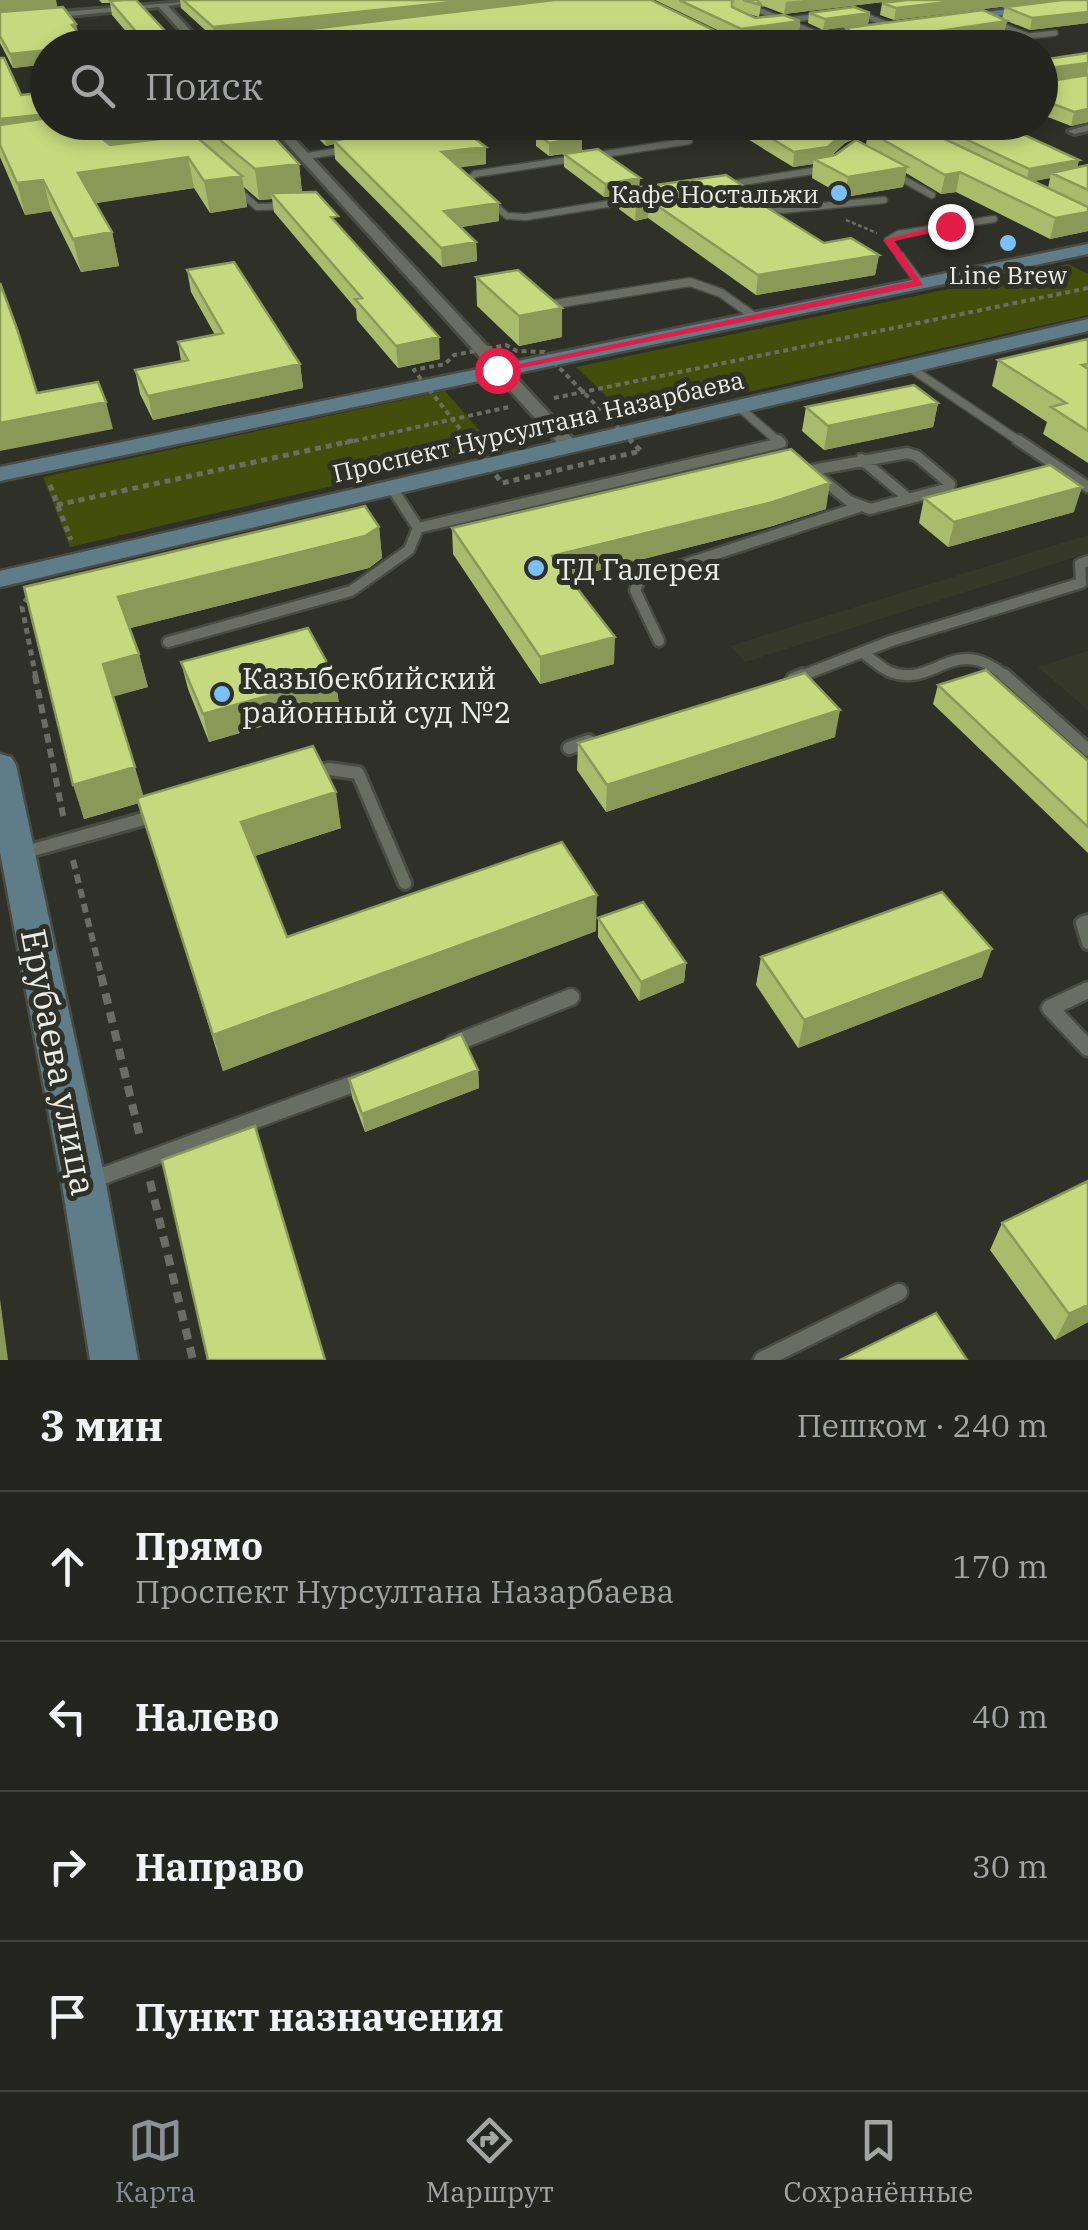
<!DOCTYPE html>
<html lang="ru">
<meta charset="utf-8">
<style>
:root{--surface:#23251e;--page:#2b2d27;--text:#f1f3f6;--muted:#a3a5a4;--line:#40423c;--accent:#8c9099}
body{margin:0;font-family:"IBM Plex Serif",serif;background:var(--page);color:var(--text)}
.stop{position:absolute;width:30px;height:30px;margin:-22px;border:8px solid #e11d48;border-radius:50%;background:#fff}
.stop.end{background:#e11d48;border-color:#fff;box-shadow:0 2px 10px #0008}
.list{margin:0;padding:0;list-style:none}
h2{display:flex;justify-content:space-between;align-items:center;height:130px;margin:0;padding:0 40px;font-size:42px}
h2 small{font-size:32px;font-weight:400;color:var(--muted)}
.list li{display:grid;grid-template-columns:65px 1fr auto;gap:30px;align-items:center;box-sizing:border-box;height:150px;padding:0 40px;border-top:2px solid var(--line)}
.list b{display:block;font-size:38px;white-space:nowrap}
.list p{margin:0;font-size:32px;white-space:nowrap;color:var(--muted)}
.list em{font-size:32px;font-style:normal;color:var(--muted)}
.icon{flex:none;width:55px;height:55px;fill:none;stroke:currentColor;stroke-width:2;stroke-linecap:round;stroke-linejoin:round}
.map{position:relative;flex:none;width:1088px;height:1360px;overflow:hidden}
.search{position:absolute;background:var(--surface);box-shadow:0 5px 15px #0003;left:30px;right:30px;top:30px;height:110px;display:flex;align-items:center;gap:25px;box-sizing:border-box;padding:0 35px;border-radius:55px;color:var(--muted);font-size:38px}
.sheet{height:730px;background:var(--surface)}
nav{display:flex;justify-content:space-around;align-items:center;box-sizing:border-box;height:140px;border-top:2px solid var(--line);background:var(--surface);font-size:28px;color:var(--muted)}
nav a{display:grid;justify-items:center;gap:5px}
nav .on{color:var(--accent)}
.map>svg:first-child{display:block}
.built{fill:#363929}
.green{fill:#444e0b}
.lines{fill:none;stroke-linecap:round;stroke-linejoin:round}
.lane-far5-casing{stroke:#4a4c44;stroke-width:8}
.lane-far4-casing{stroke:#4a4c44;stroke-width:9}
.lane-far3-casing{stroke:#4a4c44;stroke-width:11}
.lane-far2-casing{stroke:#4a4c44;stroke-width:15}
.lane-far1-casing{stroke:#4a4c44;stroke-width:18}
.lane-casing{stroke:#4a4c44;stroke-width:21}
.street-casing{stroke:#4a4c44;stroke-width:6}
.secondary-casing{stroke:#4a4c44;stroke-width:5}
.path-far4{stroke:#6b6d65;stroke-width:2.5;stroke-dasharray:4 2.5;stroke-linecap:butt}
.path-far3{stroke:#6b6d65;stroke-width:4;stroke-dasharray:5 4;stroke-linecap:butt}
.path-far2{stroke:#6b6d65;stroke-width:5;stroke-dasharray:6 5;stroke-linecap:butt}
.path-far1{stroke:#6b6d65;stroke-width:6;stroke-dasharray:9 6;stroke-linecap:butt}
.path{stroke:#6b6d65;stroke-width:8;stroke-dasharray:11 8;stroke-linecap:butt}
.lane-far5{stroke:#6a6d62;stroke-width:5}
.lane-far4{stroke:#6a6d62;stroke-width:6}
.lane-far3{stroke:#6a6d62;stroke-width:8}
.lane-far2{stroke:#6a6d62;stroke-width:10}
.lane-far1{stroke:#6a6d62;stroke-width:12}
.lane{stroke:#6a6d62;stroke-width:16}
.street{fill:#6a6d62;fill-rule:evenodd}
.secondary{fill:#5f7c89;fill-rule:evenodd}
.wall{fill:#abbb6c;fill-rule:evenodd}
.shaded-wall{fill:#8b9858}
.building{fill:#c7d97e;stroke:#8b9858;stroke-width:2.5}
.route{fill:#e11d48}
.poi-dot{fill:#7abff8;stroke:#2f3128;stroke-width:4}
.labels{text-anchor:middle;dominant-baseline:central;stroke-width:10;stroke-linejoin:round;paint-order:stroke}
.far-poi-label{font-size:25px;fill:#ebede7;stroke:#2f3128;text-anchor:end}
.far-street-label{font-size:25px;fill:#ebede7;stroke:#2f3128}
.poi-label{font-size:30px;fill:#ebede7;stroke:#2f3128;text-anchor:start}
.near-street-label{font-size:35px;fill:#ebede7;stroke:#2f3128}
</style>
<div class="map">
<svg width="1088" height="1360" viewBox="0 0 1088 1360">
<rect width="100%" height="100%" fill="#2f3128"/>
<path class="built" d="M 1088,535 L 1088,553 L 745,662 L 730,646 Z
M 1088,651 L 1088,710 L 1038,667 Z"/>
<path class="green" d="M 1068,264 L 1088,274 L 1088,315 L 630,419 L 576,367 Z
M 445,391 L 495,448 L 70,547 L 43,477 Z"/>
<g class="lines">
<defs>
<path id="lane-far5" d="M 761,11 L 820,35
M 858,13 L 892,26
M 779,21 L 820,16
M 1029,36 L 1055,33
M 949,48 L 1029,36 L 992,22
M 37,82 L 48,96"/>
<path id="lane-far4" d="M 907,131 L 957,122
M 306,156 L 346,150
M 892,173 L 932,195
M 725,185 L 825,169
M 475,187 L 468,181 L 475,174 L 689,141
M 236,188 L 257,207 L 285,206
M 489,200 L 507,216 L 526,217 L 632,200
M 757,203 L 782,210 L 884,200
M 902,258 L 888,240 L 898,234 L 994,219"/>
<path id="lane-far3" d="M 900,256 L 920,283
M 543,306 L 690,282 L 721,293 L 755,317
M 909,367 L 1022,443
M 739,407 L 780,443"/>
<path id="lane-far2" d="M 1018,440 L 1088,487
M 861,459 L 909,499
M 813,470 L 907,453 L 917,456 L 950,484 L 949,488 L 870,509 L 849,501 L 821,478
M 392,488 L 418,528 L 781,443 L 778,440
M 659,641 L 635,590 L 640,579 L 859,507
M 168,642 L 351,591 L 409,550 L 418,528
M 862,652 C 870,658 879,666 888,671 C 935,691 953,630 1007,678
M 796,678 L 891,641 L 1081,583 L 1080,564 L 1088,561"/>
<path id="lane-far1" d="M 1004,675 L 1088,750
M 793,679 L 803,675
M 569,748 L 589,741
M 311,774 L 329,769 L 358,773 L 405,883
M 22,853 L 158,815
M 1088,921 L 1082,923 L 1088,943"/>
<path id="lane" d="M 1088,990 L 1050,1008 L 1088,1048
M 453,1044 L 571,997
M 92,1180 L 361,1081
M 762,1360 L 899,1292"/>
<path id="street" d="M 207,0 L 168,6 L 203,44 L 257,38 L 260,43 L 196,48 L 159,7 L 0,23 L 0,17 Z
M 267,122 L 279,122 L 576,442 L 576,450 L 564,450 Z
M 1088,125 L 1088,131 L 1074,134 L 1068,131 Z"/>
<path id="secondary" d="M 1069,0 L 1088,0 L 1088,4 L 952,22 L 946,18 Z
M 887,23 L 891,30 L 756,48 L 717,48 Z
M 1088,244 L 1088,254 L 0,481 L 0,467 Z
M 1088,319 L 1088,331 L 0,587 L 0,571 Z
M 0,754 L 11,757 L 16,765 L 106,1184 L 138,1360 L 90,1360 L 62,1184 L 0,852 Z"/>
</defs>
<use href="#lane-far5" class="lane-far5-casing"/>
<use href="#lane-far4" class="lane-far4-casing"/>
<use href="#lane-far3" class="lane-far3-casing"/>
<use href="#lane-far2" class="lane-far2-casing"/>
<use href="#lane-far1" class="lane-far1-casing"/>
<use href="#lane" class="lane-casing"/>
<use href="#street" class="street-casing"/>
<use href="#secondary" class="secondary-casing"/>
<path class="path-far4" d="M 846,220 L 877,233"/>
<path class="path-far3" d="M 554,398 L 1088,288
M 345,443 L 509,407
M 471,443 L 414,370 L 445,364 L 454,355 L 506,345 L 517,351 L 544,352 L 633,443"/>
<path class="path-far2" d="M 469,440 L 502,483 L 641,451 L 630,440
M 50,485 L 71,540
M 57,505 L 356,440
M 28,597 L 22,607 L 36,678"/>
<path class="path-far1" d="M 35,675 L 64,820
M 73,860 L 102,978"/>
<path class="path" d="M 101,975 L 141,1141
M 150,1181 L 193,1360"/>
<use href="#lane-far5" class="lane-far5"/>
<use href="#lane-far4" class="lane-far4"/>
<use href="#lane-far3" class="lane-far3"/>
<use href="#lane-far2" class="lane-far2"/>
<use href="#lane-far1" class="lane-far1"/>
<use href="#lane" class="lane"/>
<use href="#street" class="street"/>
<use href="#secondary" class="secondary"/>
</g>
<path class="wall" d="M 0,0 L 56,0 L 57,8 L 48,48 L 48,64 L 13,68 L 0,43 Z
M 99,0 L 136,0 L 181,48 L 140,48 L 112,15 L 110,3 L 102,3 Z
M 180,0 L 651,0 L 717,32 L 718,39 L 736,39 L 655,0 L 899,0 L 784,14 L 761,5 L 759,17 L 739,11 L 755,18 L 800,21 L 799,33 L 754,39 L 844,39 L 846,28 L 1002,19 L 1005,7 L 1088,0 L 1088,23 L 1030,30 L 1004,20 L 1007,21 L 1004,33 L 910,48 L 227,48 L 226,39 L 285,32 L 215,39 L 181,8 Z
M 1057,0 L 894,20 L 880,15 L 882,3 Z
M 809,13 L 870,13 L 868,24 L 823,30 L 808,23 Z
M 1088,53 L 1088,122 L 1071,126 L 1040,114 L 1040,60 Z
M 21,95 L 48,122 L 260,122 L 299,164 L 302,192 L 338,225 L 440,359 L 398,368 L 357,320 L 356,309 L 274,212 L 272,199 L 259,200 L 244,187 L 247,207 L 210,213 L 194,188 L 95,203 L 112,232 L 119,266 L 81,272 L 51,211 L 25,215 L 0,157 L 0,145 Z
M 301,122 L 453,122 L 486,147 L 486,164 L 459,167 L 499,203 L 499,221 L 461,227 L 476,242 L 477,261 L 442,267 L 335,159 L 334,144 L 326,146 Z
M 720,122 L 817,122 L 815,126 L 816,128 L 859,137 L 845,143 L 832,155 L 866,145 L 868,131 L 934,134 L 936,125 L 1079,160 L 1077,167 L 1088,165 L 1088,231 L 1050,239 L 956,192 L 941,194 L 906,173 L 903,187 L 845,197 L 812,178 L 813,164 L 793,167 ZM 1050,178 L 1048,188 L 1033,181 Z
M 536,133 L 582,138 L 582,151 L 549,156 L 536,146 Z
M 564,154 L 639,187 L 755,194 L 754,199 L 824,243 L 879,255 L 875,275 L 756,295 L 648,218 L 635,221 L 619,209 L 620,195 L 604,197 L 564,167 Z
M 187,270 L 300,364 L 303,388 L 153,420 L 140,394 L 135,370 L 181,361 L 178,342 L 215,335 L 191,292 Z
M 476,277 L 562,308 L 562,337 L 519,346 L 477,306 Z
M 1088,339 L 1088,463 L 1043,434 L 1047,422 L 992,386 L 998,360 Z
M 938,403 L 933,427 L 824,450 L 802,431 L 806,407 Z
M 924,498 L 1074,512 L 948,547 L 919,523 Z
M 826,509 L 769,527 L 569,578 L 614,664 L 540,684 L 453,554 L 452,528 Z
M 379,527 L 382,558 L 369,568 L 130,628 L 139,654 L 148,687 L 113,696 L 143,796 L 341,828 L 255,856 L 287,937 L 596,931 L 223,1071 L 139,803 L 84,819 L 24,587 Z
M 181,662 L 335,677 L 339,704 L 209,742 L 188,689 Z
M 938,685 L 1088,761 L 1088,853 L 933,704 Z
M 835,737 L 606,812 L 577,770 L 578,743 Z
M 598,918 L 686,963 L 684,982 L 639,1001 L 598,937 Z
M 761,957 L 982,977 L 798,1048 L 756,985 Z
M 478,1070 L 479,1088 L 365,1132 L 352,1097 L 349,1079 Z
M 1002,1223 L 1088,1322 L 1055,1340 L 990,1250 Z"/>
<path class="shaded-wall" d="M 0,0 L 56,0 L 57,8 L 0,13 Z
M 473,0 L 583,0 L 215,39 L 213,27 Z
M 804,0 L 899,0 L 784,14 L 786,2 Z
M 965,0 L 1057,0 L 894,20 L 896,8 Z
M 1088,12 L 1088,23 L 1030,30 L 1032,18 Z
M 870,13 L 868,24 L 823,30 L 825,19 Z
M 800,21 L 799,33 L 739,41 L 741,29 Z
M 1007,21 L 1004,33 L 910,48 L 831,48 Z
M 76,24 L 82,48 L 68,48 L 72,35 L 72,25 Z
M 48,50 L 48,64 L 13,68 L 10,54 Z
M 1088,63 L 1087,75 L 1040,82 L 1042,69 Z
M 1088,109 L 1088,122 L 1071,126 L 1074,112 Z
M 48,114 L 48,122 L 0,138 L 0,119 Z
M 361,122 L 392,122 L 361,138 L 334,141 L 334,144 L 326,146 L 324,132 Z
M 861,123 L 859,137 L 845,143 L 826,161 L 814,159 L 813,164 L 793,167 L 794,152 Z
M 175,124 L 181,153 L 188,157 L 194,188 L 85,205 L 78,173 L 108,133 Z
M 582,138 L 582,151 L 549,156 L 549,143 Z
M 486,147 L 486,164 L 442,170 L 442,152 Z
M 1079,160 L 1076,173 L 1051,173 L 1050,178 L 1026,183 L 1029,169 Z
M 299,164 L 302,196 L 271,193 L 272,199 L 259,200 L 255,169 Z
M 907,167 L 903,187 L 845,197 L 848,177 Z
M 960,172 L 956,192 L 941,194 L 945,175 Z
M 242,176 L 247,207 L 210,213 L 204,181 Z
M 640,178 L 639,192 L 620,190 L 620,195 L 604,197 L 605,184 Z
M 43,180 L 51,211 L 25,215 L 17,183 Z
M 649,200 L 648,218 L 635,221 L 636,202 Z
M 499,203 L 499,221 L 445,230 L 444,211 Z
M 1088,212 L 1088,231 L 1050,239 L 1055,218 Z
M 112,232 L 119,266 L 81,272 L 73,239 Z
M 476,242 L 477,261 L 442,267 L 441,248 Z
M 879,255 L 875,275 L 756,295 L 758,275 Z
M 562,308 L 562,337 L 519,346 L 519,316 Z
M 439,337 L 440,359 L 398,368 L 396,346 Z
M 300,364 L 303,388 L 153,420 L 148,396 Z
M 106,402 L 113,429 L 0,451 L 0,423 Z
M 938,403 L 933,427 L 824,450 L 828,426 Z
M 830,483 L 826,509 L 769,527 L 552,582 L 552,556 Z
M 1082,487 L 1074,512 L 948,547 L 954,522 Z
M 379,527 L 382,558 L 369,568 L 127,629 L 118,597 Z
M 615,637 L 614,664 L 540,684 L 540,657 Z
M 139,654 L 148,687 L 112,697 L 103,664 Z
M 335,677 L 339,704 L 209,742 L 203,714 Z
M 840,710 L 835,737 L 606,812 L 607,785 Z
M 135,767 L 145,801 L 84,819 L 73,785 Z
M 336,792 L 341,828 L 249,858 L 241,822 Z
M 597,895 L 596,931 L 223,1071 L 213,1035 Z
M 992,949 L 982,977 L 798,1048 L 804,1020 Z
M 686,963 L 684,982 L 639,1001 L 641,982 Z
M 478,1070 L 479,1088 L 365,1132 L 362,1114 Z
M 0,1299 L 8,1360 L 0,1360 Z
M 1088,1305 L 1088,1322 L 1055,1340 L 1069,1314 Z"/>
<path class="building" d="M 124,0 L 136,0 L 181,48 L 150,48 L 110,1 Z
M 183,0 L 473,0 L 213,27 Z
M 554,0 L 651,0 L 717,32 L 714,36 L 718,39 L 758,39 L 826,30 L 849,42 L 854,34 L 846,28 L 983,10 L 1007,21 L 831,47 L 833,48 L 235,48 L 226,39 Z
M 679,0 L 734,0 L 732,1 L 732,7 L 755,18 L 784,15 L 800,21 L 741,29 Z
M 743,0 L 757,0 L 761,5 Z
M 907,0 L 965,0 L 896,8 L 882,3 Z
M 1062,0 L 1088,0 L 1088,12 L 1032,18 L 1005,7 Z
M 63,7 L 76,24 L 72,25 L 79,34 L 72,35 L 80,46 L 48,48 L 48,50 L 10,54 L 0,36 L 0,12 Z
M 854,7 L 870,13 L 825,19 L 809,13 Z
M 1088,53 L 1088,63 L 1042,69 L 1040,75 L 1040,60 Z
M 0,58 L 4,58 L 21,95 L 48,92 L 48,114 L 0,119 Z
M 1088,75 L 1088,109 L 1074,112 L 1040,99 L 1040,80 L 1044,82 Z
M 48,118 L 48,122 L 260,122 L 299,164 L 255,169 L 203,126 L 175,124 L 108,133 L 103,139 L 110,145 L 176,137 L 199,139 L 242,176 L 204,181 L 188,157 L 78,173 L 112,232 L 73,239 L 43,180 L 17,183 L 0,145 L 0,125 Z
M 314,122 L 361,122 L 324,132 Z
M 380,122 L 453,122 L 486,147 L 442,152 L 499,203 L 444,211 L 476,242 L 441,248 L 334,141 L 365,134 Z
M 744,122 L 813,122 L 816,128 L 824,126 L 826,122 L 861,123 L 847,128 L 828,147 L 794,152 Z
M 956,122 L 996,122 L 1079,160 L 1029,169 L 936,125 Z
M 911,123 L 1088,207 L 1088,212 L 1055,218 L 960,172 L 945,175 L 868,131 Z
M 569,129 L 582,138 L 549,143 L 536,133 Z
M 856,140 L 907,167 L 848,177 L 814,159 L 835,155 Z
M 598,149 L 640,178 L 605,184 L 564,154 Z
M 1088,165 L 1088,190 L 1051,173 Z
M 726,175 L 755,194 L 747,195 L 824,243 L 851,238 L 879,255 L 758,275 L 649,200 L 636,202 L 620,190 Z
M 316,192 L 338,216 L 331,217 L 439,337 L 396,346 L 355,299 L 362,298 L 271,193 Z
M 234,262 L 300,364 L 148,396 L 135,370 L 188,360 L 178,342 L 223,333 L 187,270 Z
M 518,270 L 562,308 L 519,316 L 476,277 Z
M 0,283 L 17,329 L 37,393 L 98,382 L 106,402 L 0,423 Z
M 1088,339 L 1088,364 L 1082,365 L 1088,369 L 1088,431 L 1051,407 L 1066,403 L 998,360 Z
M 914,385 L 938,403 L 828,426 L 806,407 Z
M 791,449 L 830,483 L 773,502 L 552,556 L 615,637 L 540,657 L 452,528 Z
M 1050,465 L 1082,487 L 954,522 L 924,498 Z
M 365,506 L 379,527 L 365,536 L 118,597 L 139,654 L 103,664 L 135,767 L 73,785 L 24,587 Z
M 308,628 L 335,677 L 203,714 L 181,662 Z
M 986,670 L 1088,761 L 1088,827 L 938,685 Z
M 805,673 L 840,710 L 607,785 L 578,743 Z
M 313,746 L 336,792 L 241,822 L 287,937 L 562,842 L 597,895 L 213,1035 L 137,798 Z
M 942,892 L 992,949 L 804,1020 L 761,957 Z
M 643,902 L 686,963 L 641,982 L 598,918 Z
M 461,1034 L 478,1070 L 362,1114 L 349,1079 Z
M 255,1126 L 325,1360 L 208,1360 L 162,1160 Z
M 1088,1181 L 1088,1305 L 1069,1314 L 1002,1223 Z
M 936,1313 L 967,1360 L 840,1360 Z"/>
<path class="route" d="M 950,223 L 954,228 L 894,241 L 923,285 L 497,373 L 491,370 L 913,281 L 883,240 Z"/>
<g class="poi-dot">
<circle cx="839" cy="193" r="10"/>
<circle cx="1008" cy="243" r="10"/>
<circle cx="536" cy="568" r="10"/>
<circle cx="222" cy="694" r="10"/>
</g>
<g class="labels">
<g class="far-poi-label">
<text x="819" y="193">Кафе Ностальжи</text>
<text x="1008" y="274" text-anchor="middle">Line Brew</text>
</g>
<g class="far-street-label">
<text transform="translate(538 426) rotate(-13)">Проспект Нурсултана Назарбаева</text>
</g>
<g class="poi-label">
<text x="556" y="568">ТД Галерея</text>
<text x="242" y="677">Казыбекбийский<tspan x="242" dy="34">районный суд №2</tspan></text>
</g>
<g class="near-street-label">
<text transform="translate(59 1062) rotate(79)">Ерубаева улица</text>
</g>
</g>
</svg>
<div class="stop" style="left:497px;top:370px"></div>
<div class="stop end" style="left:950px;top:226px"></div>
<div class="search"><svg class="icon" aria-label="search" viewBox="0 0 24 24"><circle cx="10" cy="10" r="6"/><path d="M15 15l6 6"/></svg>Поиск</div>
</div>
<section class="sheet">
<h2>3 мин<small>Пешком · 240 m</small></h2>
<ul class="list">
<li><svg class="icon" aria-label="ahead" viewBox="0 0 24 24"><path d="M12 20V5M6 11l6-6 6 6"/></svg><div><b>Прямо</b><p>Проспект Нурсултана Назарбаева</p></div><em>170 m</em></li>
<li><svg class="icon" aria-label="left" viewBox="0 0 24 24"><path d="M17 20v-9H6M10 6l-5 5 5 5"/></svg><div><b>Налево</b></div><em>40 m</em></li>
<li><svg class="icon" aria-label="right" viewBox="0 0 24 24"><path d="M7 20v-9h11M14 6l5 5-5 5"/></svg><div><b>Направо</b></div><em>30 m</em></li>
<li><svg class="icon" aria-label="arrive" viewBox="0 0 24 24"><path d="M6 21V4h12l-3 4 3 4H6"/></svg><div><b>Пункт назначения</b></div></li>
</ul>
</section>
<nav>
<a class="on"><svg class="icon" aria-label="map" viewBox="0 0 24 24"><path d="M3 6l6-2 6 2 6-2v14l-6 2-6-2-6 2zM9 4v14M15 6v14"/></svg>Карта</a>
<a><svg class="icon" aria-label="directions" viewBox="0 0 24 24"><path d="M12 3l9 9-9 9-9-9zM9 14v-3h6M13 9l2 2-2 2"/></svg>Маршрут</a>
<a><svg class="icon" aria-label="saved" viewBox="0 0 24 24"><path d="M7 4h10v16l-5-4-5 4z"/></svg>Сохранённые</a>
</nav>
